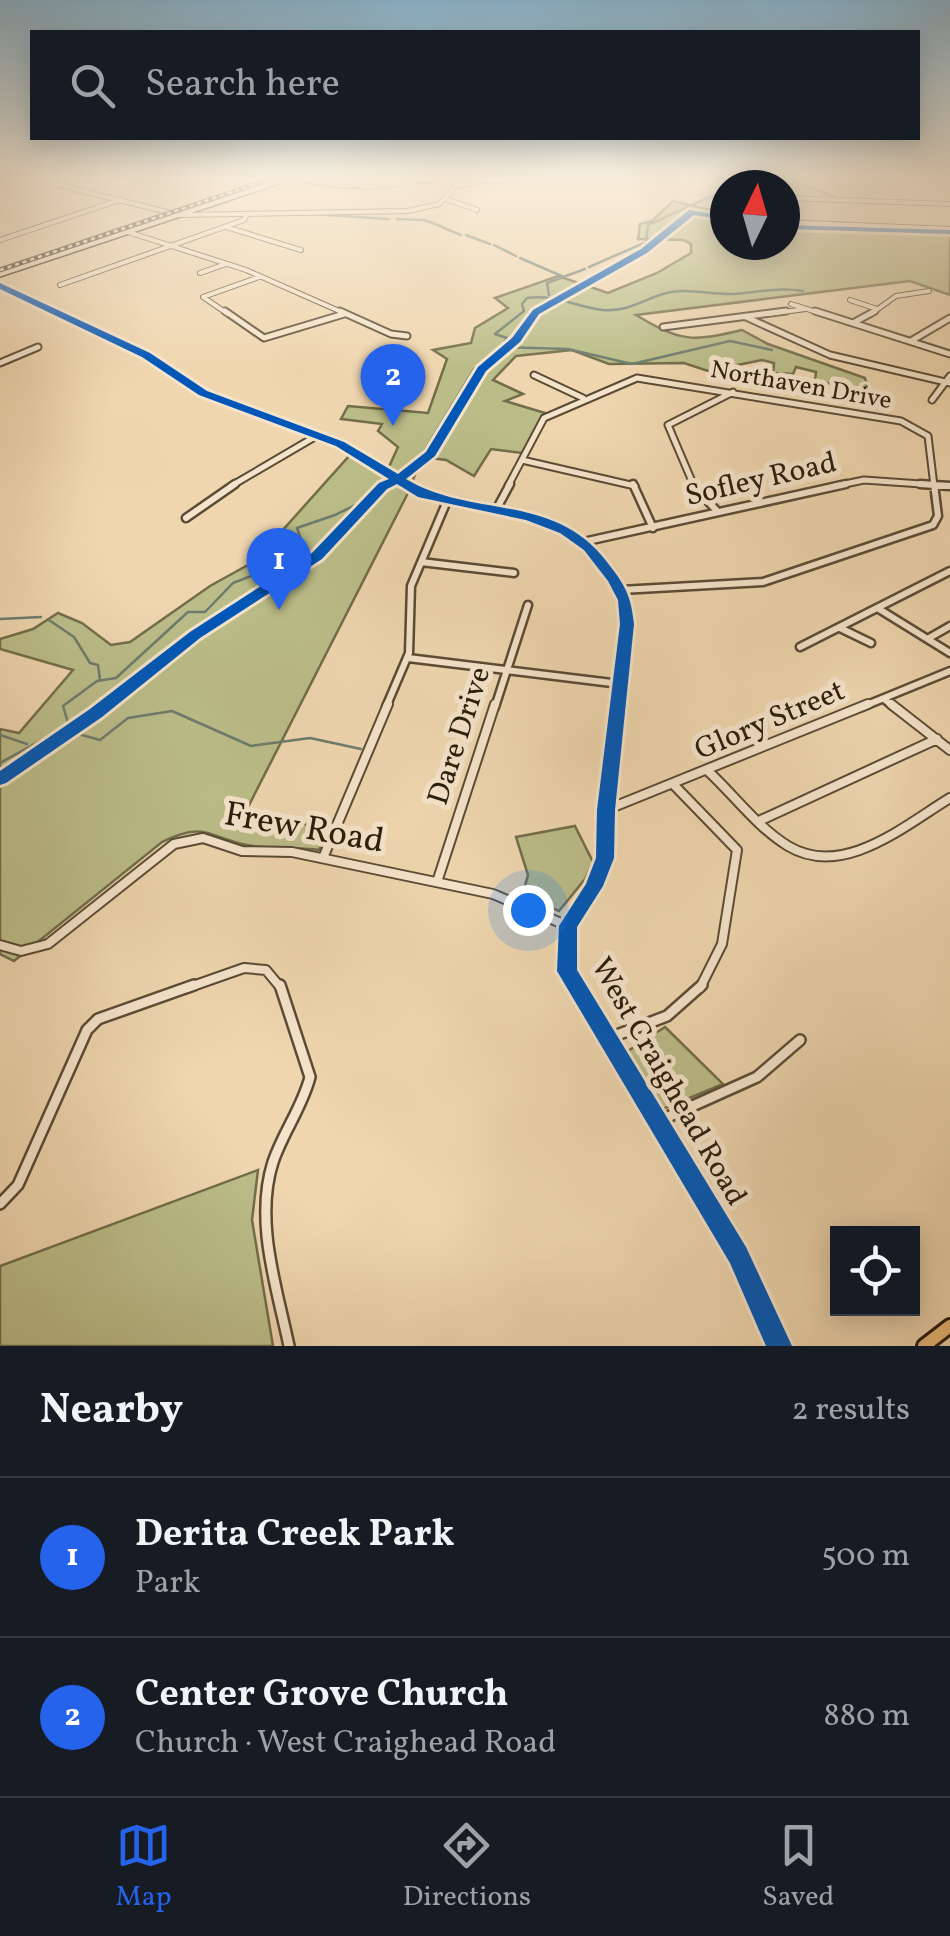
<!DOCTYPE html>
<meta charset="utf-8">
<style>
:root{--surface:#171b24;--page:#20242c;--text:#f1f3f6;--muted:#9ea1a6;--line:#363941;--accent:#2563eb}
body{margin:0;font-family:Vollkorn,serif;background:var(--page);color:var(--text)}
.controls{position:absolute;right:30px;bottom:30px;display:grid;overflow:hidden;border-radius:0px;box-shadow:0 5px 25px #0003}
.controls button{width:90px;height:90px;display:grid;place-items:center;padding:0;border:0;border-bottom:2px solid var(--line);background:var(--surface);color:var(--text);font:50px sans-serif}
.compass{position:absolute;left:710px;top:170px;width:90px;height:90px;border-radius:50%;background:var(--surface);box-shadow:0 5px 25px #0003;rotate:5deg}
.you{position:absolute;left:528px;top:910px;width:35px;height:35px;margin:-25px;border:8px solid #fff;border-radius:50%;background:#1a73e8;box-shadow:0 0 0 15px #1a73e833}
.badge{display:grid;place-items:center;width:65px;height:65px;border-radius:50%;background:var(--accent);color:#fff;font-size:32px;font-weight:700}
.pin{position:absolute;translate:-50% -82px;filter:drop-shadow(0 2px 5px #0008)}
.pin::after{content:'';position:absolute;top:52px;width:35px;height:30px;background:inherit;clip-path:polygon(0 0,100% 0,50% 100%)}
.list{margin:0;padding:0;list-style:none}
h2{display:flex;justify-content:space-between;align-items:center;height:130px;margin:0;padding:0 40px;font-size:42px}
h2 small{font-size:32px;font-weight:400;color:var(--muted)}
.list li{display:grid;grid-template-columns:65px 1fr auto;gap:30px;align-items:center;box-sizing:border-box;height:160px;padding:0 40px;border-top:2px solid var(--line)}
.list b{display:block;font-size:38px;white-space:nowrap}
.list p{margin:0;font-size:32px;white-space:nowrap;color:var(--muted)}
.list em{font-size:32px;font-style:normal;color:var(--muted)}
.icon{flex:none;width:55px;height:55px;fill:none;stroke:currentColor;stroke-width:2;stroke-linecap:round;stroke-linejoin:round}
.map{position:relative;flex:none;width:950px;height:1346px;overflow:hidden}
.search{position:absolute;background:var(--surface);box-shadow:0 5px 25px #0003;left:30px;right:30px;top:30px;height:110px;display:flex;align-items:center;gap:25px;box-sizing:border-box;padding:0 35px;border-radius:0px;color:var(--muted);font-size:38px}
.sheet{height:450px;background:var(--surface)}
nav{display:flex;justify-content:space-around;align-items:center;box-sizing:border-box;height:140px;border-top:2px solid var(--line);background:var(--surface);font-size:28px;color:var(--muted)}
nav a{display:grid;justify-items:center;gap:5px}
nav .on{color:var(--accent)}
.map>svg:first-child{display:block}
.green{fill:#bbbd89;stroke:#726d4a;stroke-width:2.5}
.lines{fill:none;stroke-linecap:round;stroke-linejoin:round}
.stream{stroke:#6d7b6d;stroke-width:2.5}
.minor-far4-casing{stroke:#5a4b35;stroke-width:6}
.minor-far3-casing{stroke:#5a4b35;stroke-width:9}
.minor-far2-casing{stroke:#5a4b35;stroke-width:11}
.minor-far1-casing{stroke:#5a4b35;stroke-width:12}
.minor-casing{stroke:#5a4b35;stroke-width:14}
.tertiary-far4-casing{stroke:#5a4b35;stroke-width:6}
.tertiary-far3-casing{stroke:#5a4b35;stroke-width:9}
.tertiary-far2-casing{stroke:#5a4b35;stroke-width:11}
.tertiary-far1-casing{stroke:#5a4b35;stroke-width:14}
.tertiary-casing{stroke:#5a4b35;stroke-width:16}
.secondary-casing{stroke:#291d0c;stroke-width:8}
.primary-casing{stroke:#291d0c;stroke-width:18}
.motorway-casing{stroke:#291d0c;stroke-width:9}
.minor-far4{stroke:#f5e4cb;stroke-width:4}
.minor-far3{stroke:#f5e4cb;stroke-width:5}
.minor-far2{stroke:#f5e4cb;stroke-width:6}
.minor-far1{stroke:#f5e4cb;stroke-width:8}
.minor{stroke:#f5e4cb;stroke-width:9}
.tertiary-far4{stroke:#f5e4cb;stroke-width:4}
.tertiary-far3{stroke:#f5e4cb;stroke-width:5}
.tertiary-far2{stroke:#f5e4cb;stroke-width:6}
.tertiary-far1{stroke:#f5e4cb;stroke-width:9}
.tertiary{stroke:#f5e4cb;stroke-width:11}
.secondary{stroke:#f5e4cb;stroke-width:5}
.primary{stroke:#e8bb78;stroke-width:12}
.motorway{stroke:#e8bb78;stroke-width:6}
.rail-casing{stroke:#291d0c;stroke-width:5}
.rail{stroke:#f5e4cb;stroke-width:2.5;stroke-dasharray:4;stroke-linecap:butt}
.cycleway-casing{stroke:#f5e4cb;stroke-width:6}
.cycleway{fill:#0057b8;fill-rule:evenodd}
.labels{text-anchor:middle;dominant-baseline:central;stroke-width:10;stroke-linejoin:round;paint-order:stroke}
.far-street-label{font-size:25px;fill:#291d0c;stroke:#f5e4cb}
.street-label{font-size:30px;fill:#291d0c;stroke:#f5e4cb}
.near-street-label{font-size:35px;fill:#291d0c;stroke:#f5e4cb}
</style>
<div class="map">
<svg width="950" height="1346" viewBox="0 0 950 1346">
<rect width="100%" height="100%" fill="#efd6af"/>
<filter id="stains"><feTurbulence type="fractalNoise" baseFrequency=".002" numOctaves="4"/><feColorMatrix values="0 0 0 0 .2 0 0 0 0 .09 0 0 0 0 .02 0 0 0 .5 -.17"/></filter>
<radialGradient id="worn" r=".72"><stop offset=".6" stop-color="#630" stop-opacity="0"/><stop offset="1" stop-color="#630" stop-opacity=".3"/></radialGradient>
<path class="green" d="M 673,201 L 725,214 L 725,245 L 785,245 L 785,221 L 950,232 L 950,295 L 910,281 L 636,315 C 681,342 692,342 742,330 L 768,344 L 865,378 L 868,390 L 815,381 L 816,372 L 796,367 L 793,374 L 773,373 L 774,363 L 762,360 L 708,371 L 684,363 L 609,364 L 572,350 L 516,356 L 493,380 L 523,394 L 505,401 L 545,413 L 522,453 L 491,449 L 474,476 L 446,460 L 423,457 L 411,484 L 388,469 L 398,447 L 378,431 L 382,424 L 341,419 L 348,406 L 428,413 L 447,359 L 433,350 L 471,343 L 475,328 L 508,308 L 495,298 L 558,276 L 608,293 L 657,273 L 691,253 L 691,244 L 683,240 L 638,239 L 640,224 L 652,221 Z
M 350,455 L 408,493 L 244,815 L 328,828 L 319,850 C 295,846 270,850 247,845 C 207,837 206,821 162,842 L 14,961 L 0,954 L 0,729 L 19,733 L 73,670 L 0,649 L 0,639 L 33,629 L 58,613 L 82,623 L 111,645 L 130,642 L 210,586 L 255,561 Z
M 575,826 L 593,862 L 585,879 L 559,911 L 522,896 L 528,875 L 516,837 Z
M 665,1027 L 723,1084 L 663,1109 L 628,1051 Z
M 258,1170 L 252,1220 L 273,1346 L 0,1346 L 0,1266 Z"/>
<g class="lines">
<path class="stream" d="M 319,178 L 340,180
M 746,178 L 800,184 L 837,198
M 693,207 L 725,215
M 311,214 L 389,219
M 397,219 L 424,220 L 443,227
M 444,228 L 461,235
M 466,235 L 490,244
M 646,241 L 648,225 L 712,196 L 725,186
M 494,245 L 516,256
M 520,258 L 564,277
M 589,267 L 644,243
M 549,295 L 547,283 L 585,269
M 502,346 L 507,338 L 495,334 L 524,311 L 522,304 L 527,298 C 556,294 576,307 603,310 C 628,312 642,300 663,294 C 685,287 710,295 733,294 C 758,292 778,287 803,291
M 408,479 L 425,463 L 425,450 L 474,369 L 501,347 L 568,349 L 632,364 L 730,341 L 772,350
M 0,619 L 41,617
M 49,620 L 74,637 L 90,663 L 98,665 L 100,680
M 64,730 L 100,740 L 128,718 L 172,711 L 251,746 L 310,738 L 361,749
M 0,735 L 27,744
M 0,763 L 62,729 L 68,723 L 63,706 L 97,681 L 116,678 L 188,612 L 205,612 L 233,583 L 287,562 L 303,545 L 297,528 L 335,515 L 394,486"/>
<defs>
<path id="minor-far4" d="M 31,178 L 175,214
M 441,181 L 462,184
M 0,187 L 29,178
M 362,187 L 409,183
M 785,198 L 950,204
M 446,199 L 477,210
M 785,222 L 950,229
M 226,227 L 301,250
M 125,231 L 246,270 L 346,314
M 0,240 L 122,199
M 200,273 L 226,264
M 60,285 L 244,220 L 246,216
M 850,300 L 877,309
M 791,304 L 823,314
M 228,314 L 203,297 L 259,277
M 767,314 L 806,309
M 871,314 L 896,296 L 929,291"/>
<path id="minor-far3" d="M 225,311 L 264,338 L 344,314
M 340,311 L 391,334 L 407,336
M 815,311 L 950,354
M 746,317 L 830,355 L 950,383
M 853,323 L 875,311
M 663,327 L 786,311
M 911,341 L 950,318
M 0,363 L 38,347
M 534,375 L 583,398
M 932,400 L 950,376
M 522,460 L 635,486
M 231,486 L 318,435
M 508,486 L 544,418 L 637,378 L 901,421 L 928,436 L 934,486
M 694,486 L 668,425 L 733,392
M 835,486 L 864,480 L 950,486"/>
<path id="minor-far2" d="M 633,484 L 653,528
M 692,484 L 718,512
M 920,484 L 950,486
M 496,510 L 510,484
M 186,518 L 235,484
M 583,542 L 846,484
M 421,562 L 514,573
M 621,590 L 763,582 L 933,525 L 938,516 L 934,484
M 879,609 L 950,653
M 840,628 L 871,643
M 929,638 L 950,626
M 800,647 L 950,571
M 408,658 L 620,684
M 884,699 L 894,707
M 386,707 L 409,653 L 411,586 L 447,501
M 495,707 L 528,605
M 862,707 L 950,671"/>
<path id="minor-far1" d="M 891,704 L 950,750
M 708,771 C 734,795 757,827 788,846 C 843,879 904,826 950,798
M 674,785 L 737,850 L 722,944 L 700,988
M 606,810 L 868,704
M 761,820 L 937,739
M 323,858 L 388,704
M 437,882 L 495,704
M 0,945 L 21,951 L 48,944 L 174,844 L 203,838 L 242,851 L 292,852 L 493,894 L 568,926
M 187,988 L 244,968 L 266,970 L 281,988"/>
<path id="minor" d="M 280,985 L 310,1077 C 302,1108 283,1132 273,1162 C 254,1221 277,1288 289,1346
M 609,1038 L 667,1016 L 702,985
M 659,1121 L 757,1077 L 800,1040
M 0,1204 L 18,1185 L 87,1030 L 98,1019 L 194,985"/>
<path id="tertiary-far4" d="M 919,178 L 950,183
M 179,215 L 408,211 L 439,204 L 455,187 L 479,181 L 629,178
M 0,286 L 59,314"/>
<path id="tertiary-far3" d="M 54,311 L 146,355 L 203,393 L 340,444 L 410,486"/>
<path id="tertiary-far2" d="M 405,484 L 422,494 L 529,517 L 565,530 L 589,547 L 625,600 L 627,624 L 618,707"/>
<path id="tertiary-far1" d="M 577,988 L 567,971 L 568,926 L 594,886 L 605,858 L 606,810 L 618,704"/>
<path id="tertiary" d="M 576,985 L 738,1255 L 779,1346"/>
<path id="secondary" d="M 0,274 L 288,178"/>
<path id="primary" d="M 924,1346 L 950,1326"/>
<path id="motorway" d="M 298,178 L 345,185 L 446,178"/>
</defs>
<use href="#minor-far4" class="minor-far4-casing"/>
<use href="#minor-far3" class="minor-far3-casing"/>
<use href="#minor-far2" class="minor-far2-casing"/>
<use href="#minor-far1" class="minor-far1-casing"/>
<use href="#minor" class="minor-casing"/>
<use href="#tertiary-far4" class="tertiary-far4-casing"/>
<use href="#tertiary-far3" class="tertiary-far3-casing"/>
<use href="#tertiary-far2" class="tertiary-far2-casing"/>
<use href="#tertiary-far1" class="tertiary-far1-casing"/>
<use href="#tertiary" class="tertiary-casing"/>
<use href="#secondary" class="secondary-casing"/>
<use href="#primary" class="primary-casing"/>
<use href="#motorway" class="motorway-casing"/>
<use href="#minor-far4" class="minor-far4"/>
<use href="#minor-far3" class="minor-far3"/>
<use href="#minor-far2" class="minor-far2"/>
<use href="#minor-far1" class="minor-far1"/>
<use href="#minor" class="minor"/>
<use href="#tertiary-far4" class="tertiary-far4"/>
<use href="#tertiary-far3" class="tertiary-far3"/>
<use href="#tertiary-far2" class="tertiary-far2"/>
<use href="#tertiary-far1" class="tertiary-far1"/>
<use href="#tertiary" class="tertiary"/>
<use href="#secondary" class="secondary"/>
<use href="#primary" class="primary"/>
<use href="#motorway" class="motorway"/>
<defs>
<path id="rail" d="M 0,270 L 274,178"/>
</defs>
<use href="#rail" class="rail-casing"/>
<use href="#rail" class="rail"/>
<defs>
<path id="cycleway" d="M 689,210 L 725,216 L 725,220 L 694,215 L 647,253 L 539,314 L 520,342 L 486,371 L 435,456 L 406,479 C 472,519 554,492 607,562 C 625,585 631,595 634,624 L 615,810 L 614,858 L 603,886 L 577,927 L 577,970 L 746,1247 L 792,1346 L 766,1346 L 730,1263 L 557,971 L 559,926 L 586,884 L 596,858 L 597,810 L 620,624 L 618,600 L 608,581 L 584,550 L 560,533 L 526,520 L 418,497 L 397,484 L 387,489 L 322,559 L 200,638 L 102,717 L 6,783 L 0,785 L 0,771 L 90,709 L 190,632 L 312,553 L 379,483 L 389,479 L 336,446 L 199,395 L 142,357 L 0,289 L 0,283 L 150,353 L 207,391 L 344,442 L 398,474 L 426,452 L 478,367 L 512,338 L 533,310 L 641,249 Z
M 785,225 L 950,230 L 950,234 L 785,229 Z"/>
</defs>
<use href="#cycleway" class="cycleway-casing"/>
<use href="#cycleway" class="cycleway"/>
</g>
<linearGradient id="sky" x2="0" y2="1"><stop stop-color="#89b6d1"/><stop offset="0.49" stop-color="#f8eddb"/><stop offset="1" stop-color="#f8eddb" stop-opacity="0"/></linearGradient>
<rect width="950" height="366" fill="url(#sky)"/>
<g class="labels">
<g class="far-street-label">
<text transform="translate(801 386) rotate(10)">Northaven Drive</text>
</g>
<g class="street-label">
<text transform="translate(761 480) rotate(-13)">Sofley Road</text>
<text transform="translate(770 721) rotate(-23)">Glory Street</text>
<text transform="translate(460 736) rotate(-72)">Dare Drive</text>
<text transform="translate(668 1082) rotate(60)">West Craighead Road</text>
</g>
<g class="near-street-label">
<text transform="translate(304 829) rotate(10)">Frew Road</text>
</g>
</g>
<rect width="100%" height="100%" filter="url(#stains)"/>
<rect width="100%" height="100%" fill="url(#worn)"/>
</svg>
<div class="controls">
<button><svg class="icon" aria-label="locate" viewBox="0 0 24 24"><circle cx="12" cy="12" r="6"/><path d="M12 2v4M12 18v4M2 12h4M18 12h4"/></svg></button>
</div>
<svg class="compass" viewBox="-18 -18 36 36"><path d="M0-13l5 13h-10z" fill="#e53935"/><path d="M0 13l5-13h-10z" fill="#9ea1a6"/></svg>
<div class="you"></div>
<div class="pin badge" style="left:279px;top:610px">1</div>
<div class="pin badge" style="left:393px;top:426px">2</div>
<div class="search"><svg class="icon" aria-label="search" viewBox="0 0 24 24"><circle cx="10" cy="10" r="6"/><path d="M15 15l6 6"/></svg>Search here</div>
</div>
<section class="sheet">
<h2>Nearby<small>2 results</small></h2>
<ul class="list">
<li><span class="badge">1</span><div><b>Derita Creek Park</b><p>Park</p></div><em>500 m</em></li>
<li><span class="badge">2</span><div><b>Center Grove Church</b><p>Church · West Craighead Road</p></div><em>880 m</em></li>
</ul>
</section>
<nav>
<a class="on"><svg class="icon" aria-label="map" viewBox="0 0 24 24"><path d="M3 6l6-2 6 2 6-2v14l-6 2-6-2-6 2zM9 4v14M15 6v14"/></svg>Map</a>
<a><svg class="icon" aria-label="directions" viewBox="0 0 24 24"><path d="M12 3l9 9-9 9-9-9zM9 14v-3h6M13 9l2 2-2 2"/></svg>Directions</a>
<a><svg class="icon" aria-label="saved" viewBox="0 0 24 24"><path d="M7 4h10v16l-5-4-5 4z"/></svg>Saved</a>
</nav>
